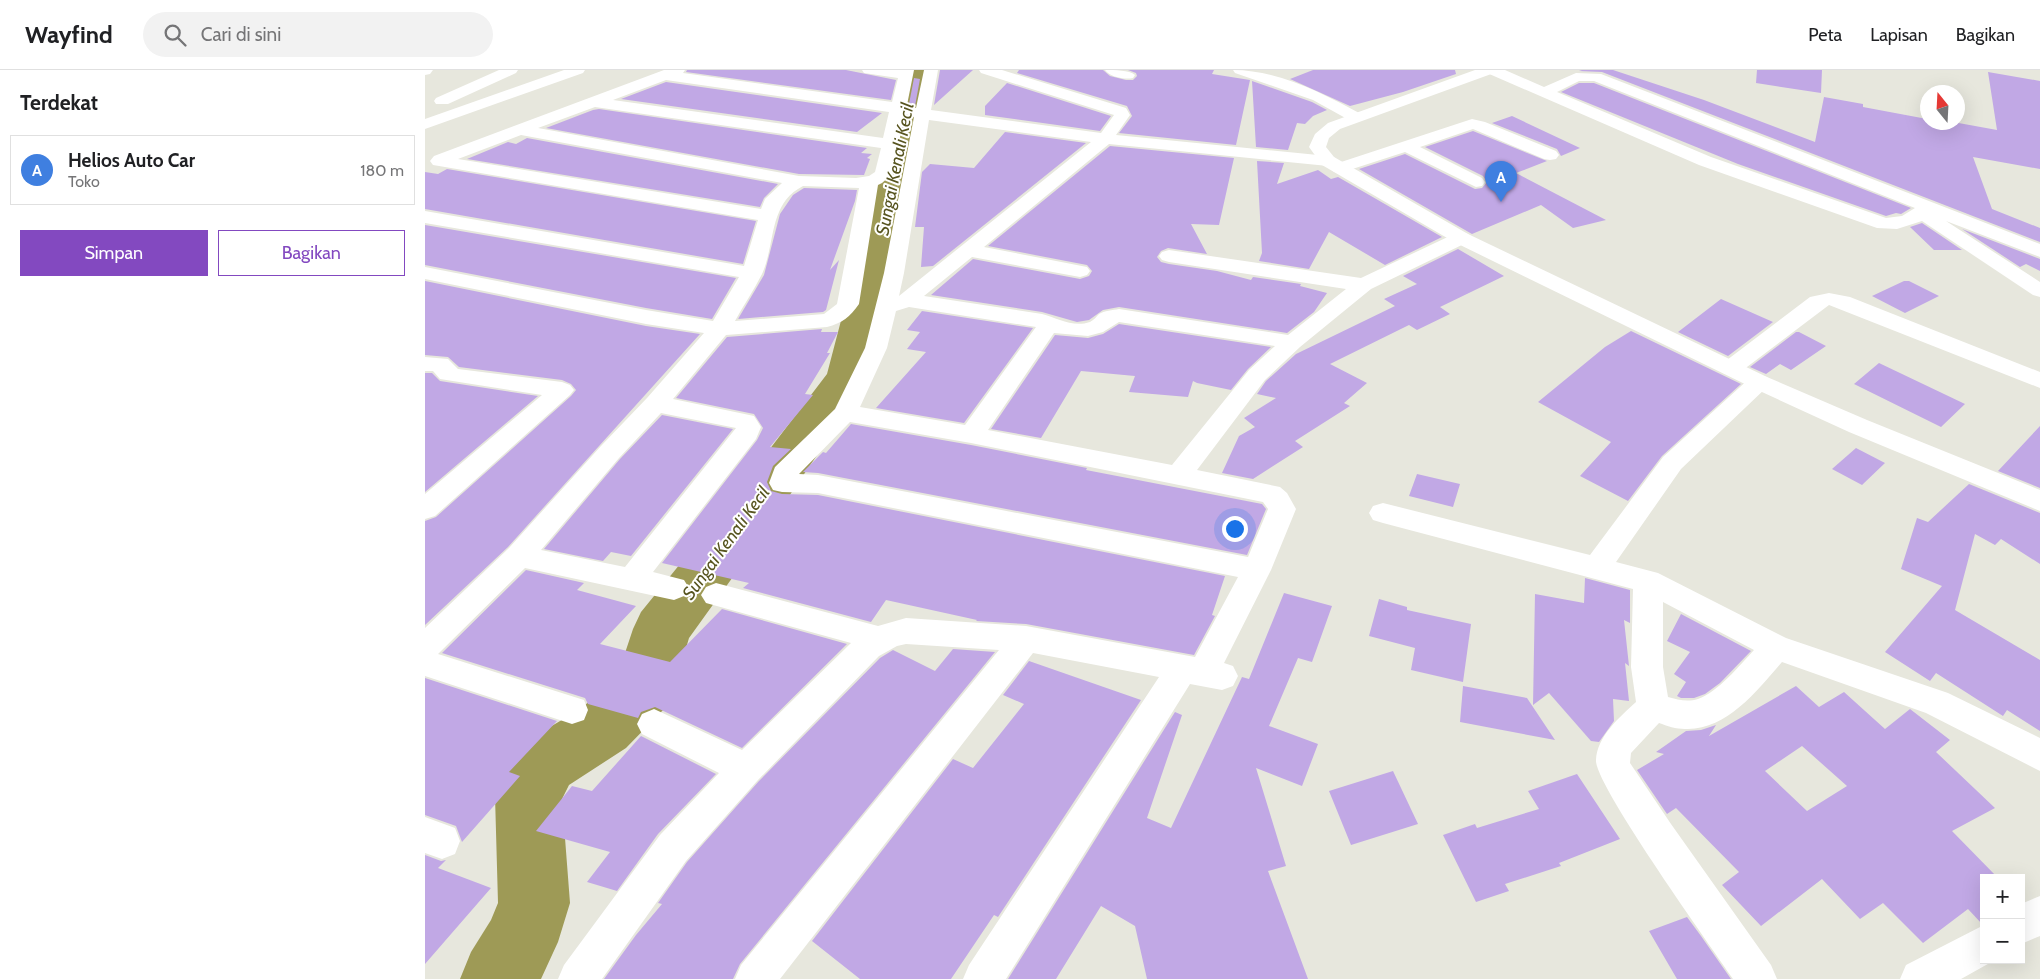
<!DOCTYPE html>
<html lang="id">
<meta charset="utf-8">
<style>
:root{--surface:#fff;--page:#f2f2f2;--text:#202124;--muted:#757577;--line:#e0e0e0;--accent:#8349c0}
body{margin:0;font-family:Cabin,sans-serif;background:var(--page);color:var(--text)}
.controls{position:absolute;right:15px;bottom:15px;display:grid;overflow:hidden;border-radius:0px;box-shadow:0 5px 20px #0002}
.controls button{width:45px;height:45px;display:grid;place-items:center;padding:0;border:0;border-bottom:1px solid var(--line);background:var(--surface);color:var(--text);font:25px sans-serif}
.compass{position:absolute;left:1495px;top:15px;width:45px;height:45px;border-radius:50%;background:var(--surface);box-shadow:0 5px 20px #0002;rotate:342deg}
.you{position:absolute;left:809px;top:458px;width:18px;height:18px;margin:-12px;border:4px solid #fff;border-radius:50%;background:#1a73e8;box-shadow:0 0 0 8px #1a73e833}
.badge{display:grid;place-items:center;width:32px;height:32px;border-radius:50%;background:var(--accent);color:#fff;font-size:16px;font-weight:700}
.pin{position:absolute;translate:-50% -41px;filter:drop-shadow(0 1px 2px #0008)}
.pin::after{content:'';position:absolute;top:26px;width:18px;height:15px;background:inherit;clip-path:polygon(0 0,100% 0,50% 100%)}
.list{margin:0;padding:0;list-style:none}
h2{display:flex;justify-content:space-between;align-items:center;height:65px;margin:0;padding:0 20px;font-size:21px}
h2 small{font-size:16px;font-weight:400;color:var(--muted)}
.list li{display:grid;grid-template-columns:32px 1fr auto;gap:15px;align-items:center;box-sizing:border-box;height:70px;margin:0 10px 10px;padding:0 10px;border:1px solid var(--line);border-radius:0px}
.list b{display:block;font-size:19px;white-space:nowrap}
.list p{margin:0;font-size:16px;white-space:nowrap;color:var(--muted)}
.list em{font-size:16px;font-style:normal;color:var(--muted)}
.actions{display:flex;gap:10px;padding:15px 20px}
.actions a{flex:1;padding:11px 0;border:1px solid var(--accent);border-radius:0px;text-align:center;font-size:18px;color:var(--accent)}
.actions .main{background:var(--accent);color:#fff}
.icon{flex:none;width:28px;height:28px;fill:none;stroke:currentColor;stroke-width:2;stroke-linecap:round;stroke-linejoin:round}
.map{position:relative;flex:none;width:1615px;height:909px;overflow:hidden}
header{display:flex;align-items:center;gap:30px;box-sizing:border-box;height:70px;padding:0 25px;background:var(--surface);border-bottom:1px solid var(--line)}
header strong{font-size:24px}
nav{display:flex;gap:28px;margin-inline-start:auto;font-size:18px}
.search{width:350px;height:45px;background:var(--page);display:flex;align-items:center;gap:12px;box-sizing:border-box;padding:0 18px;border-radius:28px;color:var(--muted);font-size:19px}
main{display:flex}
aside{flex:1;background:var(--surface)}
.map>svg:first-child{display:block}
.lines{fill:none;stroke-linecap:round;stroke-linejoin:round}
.river{fill:#9e9a56;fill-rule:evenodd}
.building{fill:#c1a8e5;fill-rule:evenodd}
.minor{fill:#fff;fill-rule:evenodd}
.tertiary{fill:#fff;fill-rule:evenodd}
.labels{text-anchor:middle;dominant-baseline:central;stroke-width:4;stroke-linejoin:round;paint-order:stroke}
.water-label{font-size:18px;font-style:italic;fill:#57541f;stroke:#fffffe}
</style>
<header>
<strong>Wayfind</strong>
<div class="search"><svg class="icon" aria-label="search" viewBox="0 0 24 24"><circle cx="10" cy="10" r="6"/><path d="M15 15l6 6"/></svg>Cari di sini</div>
<nav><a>Peta</a><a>Lapisan</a><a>Bagikan</a></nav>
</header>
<main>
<aside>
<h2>Terdekat<small></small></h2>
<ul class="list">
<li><span class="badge" style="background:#3f7fe0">A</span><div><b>Helios Auto Car</b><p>Toko</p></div><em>180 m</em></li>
</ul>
<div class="actions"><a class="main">Simpan</a><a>Bagikan</a></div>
</aside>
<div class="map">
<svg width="1615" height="909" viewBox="0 0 1615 909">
<rect width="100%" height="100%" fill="#e7e7dd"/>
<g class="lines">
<path class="river" d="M 477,0 L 505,0 L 494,56 L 490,98 L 446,306 L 328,479 L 264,568 L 249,619 L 240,638 L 201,678 L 144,715 L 137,729 L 145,833 L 133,872 L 116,909 L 35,909 L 46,882 L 66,850 L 73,833 L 70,726 L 79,704 L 98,673 L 157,638 L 193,604 L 208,559 L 216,542 L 290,451 L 402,304 L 456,98 L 462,56 Z"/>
</g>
<path class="building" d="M 262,0 L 421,0 L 471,10 L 466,30 L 261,2 Z
M 515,0 L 548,0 L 509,35 Z
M 594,0 L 678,0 L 685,6 L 701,10 L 708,10 L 712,6 L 711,3 L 703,0 L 789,0 L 787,4 L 825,10 L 811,75 L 694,63 L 707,46 L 702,36 L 592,3 Z
M 888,0 L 1030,0 L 1031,4 L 978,22 L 925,36 L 865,9 Z
M 1157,0 L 1188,0 L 1279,30 L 1390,72 L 1399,27 L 1438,34 L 1438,37 L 1502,49 L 1502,52 L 1528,52 L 1572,60 L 1563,2 L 1615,11 L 1615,99 L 1548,87 L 1567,139 L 1615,158 L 1615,172 L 1177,2 L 1154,1 Z
M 1332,0 L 1397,0 L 1396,23 L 1331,13 Z
M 489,8 L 495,9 L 490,36 L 484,34 Z
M 827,11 L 887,32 L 902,40 L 888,46 L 880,54 L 872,53 L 863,80 L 831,77 Z
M 241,12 L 457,43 L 432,62 L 196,29 Z
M 582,13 L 686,46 L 675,61 L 560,45 L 560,36 Z
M 1154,13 L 1169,13 L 1486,138 L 1476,144 L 1471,143 L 1461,146 L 1313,94 L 1136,22 Z
M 174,39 L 442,78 L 436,83 L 447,84 L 442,88 L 445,89 L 439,105 L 374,104 L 121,58 L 168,40 Z
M 1087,46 L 1155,78 L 1136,86 L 1132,79 L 1067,53 Z
M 1048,61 L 1122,91 L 1091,103 L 1181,150 L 1148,158 L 1116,135 L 1047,164 L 934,99 L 980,84 L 1050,119 L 1057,118 L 1062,112 L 1058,106 L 1000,77 Z
M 580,62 L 661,73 L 508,196 L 496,197 L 499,157 L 490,157 L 497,102 L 505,94 L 549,98 Z
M 102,68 L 353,114 L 339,128 L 335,137 L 42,89 L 83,72 L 91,74 Z
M 685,76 L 809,88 L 794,155 L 766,154 L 782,184 L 743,178 L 736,181 L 732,187 L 736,192 L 744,194 L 792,201 L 826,210 L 828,207 L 876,214 L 875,216 L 902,223 L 889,242 L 862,263 L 694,237 L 678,240 L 664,250 L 652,252 L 617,242 L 506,225 L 548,189 L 655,209 L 664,206 L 667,201 L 662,195 L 563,176 Z
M 832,91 L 859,93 L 852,114 L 893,100 L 906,109 L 913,107 L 1017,167 L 960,195 L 904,162 L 884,199 L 834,191 L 837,183 Z
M 22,99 L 331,151 L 318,194 L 0,139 L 0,102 L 13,104 Z
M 379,118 L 432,120 L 430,131 L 405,200 L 414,190 L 401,240 L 398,242 L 313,249 L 339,205 L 355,144 L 368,125 Z
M 1497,153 L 1537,180 L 1509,180 L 1485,157 Z
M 0,155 L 311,208 L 287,249 L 221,238 L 0,195 Z
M 1537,159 L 1615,189 L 1615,201 L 1601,194 L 1595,197 Z
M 1033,179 L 1079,206 L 1015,237 L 1025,244 L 992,260 L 984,255 L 905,294 L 942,313 L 919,333 L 925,336 L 870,371 L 878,377 L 828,409 L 797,403 L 814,366 L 830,357 L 819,348 L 851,328 L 832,324 L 841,311 L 871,284 L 970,236 L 959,229 L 992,214 L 978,206 Z
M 0,211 L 221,256 L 275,264 L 83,477 L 0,555 L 0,451 L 11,447 L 146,326 L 151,320 L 146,314 L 137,310 L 34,297 L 23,287 L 0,285 Z
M 1479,211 L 1484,211 L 1514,226 L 1480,243 L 1447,226 Z
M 1296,229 L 1348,252 L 1303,286 L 1253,262 Z
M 497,241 L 608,258 L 539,353 L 451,338 L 501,282 L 482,279 L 495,262 L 482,260 Z
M 694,254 L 846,277 L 823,299 L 806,320 L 772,313 L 768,311 L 763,327 L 704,322 L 710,306 L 656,301 L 616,368 L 566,359 L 630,265 L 663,268 L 678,264 Z
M 397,259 L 396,262 L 413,262 L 402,283 L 405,283 L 380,324 L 388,325 L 345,377 L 366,379 L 348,396 L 342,412 L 346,421 L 357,424 L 393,425 L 800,506 L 787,545 L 790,546 L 769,585 L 601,554 L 551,551 L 552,550 L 461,530 L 446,552 L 318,518 L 324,513 L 237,493 L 332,370 L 338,358 L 329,344 L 251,328 L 302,267 Z
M 1206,261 L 1316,314 L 1237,386 L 1203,431 L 1155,406 L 1186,372 L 1113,332 L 1180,277 Z
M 1371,262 L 1374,262 L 1401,276 L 1366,300 L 1355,294 L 1341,304 L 1325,297 Z
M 1454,293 L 1540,334 L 1516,357 L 1429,314 Z
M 0,303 L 7,303 L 15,311 L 113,326 L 0,422 Z
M 237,345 L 308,359 L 206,486 L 186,482 L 178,491 L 119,479 L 195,389 Z
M 426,354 L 546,375 L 662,398 L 661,400 L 837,434 L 841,439 L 822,485 L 393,403 L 378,402 L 398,382 L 401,383 Z
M 1615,356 L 1615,418 L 1573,401 Z
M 1431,378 L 1460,393 L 1437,415 L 1407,399 Z
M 992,404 L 1035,414 L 1028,437 L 984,426 Z
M 1544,414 L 1615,443 L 1615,494 L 1576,469 L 1570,475 L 1550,464 L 1530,540 L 1615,590 L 1615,661 L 1582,640 L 1578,646 L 1511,603 L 1505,611 L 1460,582 L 1517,516 L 1476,499 L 1492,448 L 1503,452 Z
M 101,500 L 159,513 L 152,520 L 211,536 L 175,574 L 245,592 L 297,539 L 422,574 L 317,678 L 230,637 L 216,642 L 213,648 L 163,634 L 160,628 L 17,583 Z
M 1160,508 L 1205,520 L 1205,553 L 1199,550 L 1204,596 L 1200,593 L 1204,631 L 1188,629 L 1189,651 L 1174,672 L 1166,671 L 1124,623 L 1108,635 L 1110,524 L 1159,533 Z
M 859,523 L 907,536 L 887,592 L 873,588 L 844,656 L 893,674 L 877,716 L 831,698 L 861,796 L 843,801 L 883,909 L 722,909 L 710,856 L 676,836 L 631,909 L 583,909 L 750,642 L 757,645 L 722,748 L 746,758 L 817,607 L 824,609 Z
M 954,529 L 982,537 L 982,540 L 1046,554 L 1038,612 L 986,600 L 990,578 L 944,566 Z
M 1256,544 L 1326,581 L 1295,613 L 1280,624 L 1269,628 L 1256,628 L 1252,626 L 1261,612 L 1249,604 L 1265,582 L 1242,571 Z
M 528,579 L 570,582 L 315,894 L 308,909 L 179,909 L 211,865 L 237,834 L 233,833 L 262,792 L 334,711 L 455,588 L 468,580 L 510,601 Z
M 604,591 L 716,630 L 573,847 L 569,845 L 526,909 L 435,909 L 387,871 L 528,689 L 548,698 L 599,634 L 578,625 Z
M 0,608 L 132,651 L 84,702 L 95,706 L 37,772 L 31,756 L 0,745 Z
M 1038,616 L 1102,628 L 1130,670 L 1035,652 Z
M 1371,616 L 1394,637 L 1419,622 L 1460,659 L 1485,639 L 1525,670 L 1511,682 L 1570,738 L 1527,761 L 1573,808 L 1559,808 L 1559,853 L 1557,854 L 1543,839 L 1498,873 L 1458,833 L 1435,849 L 1397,809 L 1336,856 L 1297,815 L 1314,802 L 1251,738 L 1242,744 L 1212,700 L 1239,684 L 1231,682 L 1261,661 L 1276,660 L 1291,655 L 1284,666 ZM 1377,676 L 1422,716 L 1382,741 L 1340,701 Z
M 216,666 L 291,704 L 233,764 L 192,821 L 162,812 L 185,782 L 111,761 L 147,716 L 167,721 Z
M 968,701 L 993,754 L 926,775 L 904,721 Z
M 1152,704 L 1195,769 L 1134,793 L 1136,796 L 1080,814 L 1084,821 L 1051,832 L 1018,765 L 1050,754 L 1052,758 L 1114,739 L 1103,721 Z
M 0,785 L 16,791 L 21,790 L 13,798 L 66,818 L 0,894 Z
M 1262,847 L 1276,866 L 1306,909 L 1252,909 L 1224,861 Z"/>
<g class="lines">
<path class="minor" d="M 0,0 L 8,0 L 5,4 L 0,5 Z
M 74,0 L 93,0 L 91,3 L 23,34 L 11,34 L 9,31 L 11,28 Z
M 139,0 L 160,0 L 158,3 L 0,59 L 0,49 Z
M 239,0 L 260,0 L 258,3 L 467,32 L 473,8 L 439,3 L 437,0 L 489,0 L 482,35 L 491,38 L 499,0 L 513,0 L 506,40 L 676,63 L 689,45 L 556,3 L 554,0 L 577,0 L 701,38 L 705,45 L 691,65 L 903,86 L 909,87 L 912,91 L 910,94 L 1047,49 L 1060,52 L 1131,81 L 1134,85 L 1131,89 L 1125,90 L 1119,89 L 1048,59 L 995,77 L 1057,108 L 1060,112 L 1057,116 L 1051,117 L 980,82 L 915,103 L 909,102 L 906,98 L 908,95 L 903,96 L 684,74 L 559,177 L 662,197 L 665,201 L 662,205 L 655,207 L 547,187 L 499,226 L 617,244 C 632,248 648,258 665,252 C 669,250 671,247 674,244 C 679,241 688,240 694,239 L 863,265 L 921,219 L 744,192 L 737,190 L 734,186 L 737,182 L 744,180 L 936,208 L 1029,164 L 1036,162 L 1043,164 L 1046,168 L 1043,172 L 946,219 L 875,277 L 840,310 L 772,400 L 855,417 L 862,423 L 871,439 L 846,500 L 799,593 L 808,596 L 813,606 L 808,616 L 797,620 L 765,614 L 581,909 L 538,909 L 544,895 L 734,607 L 608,583 L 355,909 L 310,909 L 316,895 L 574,580 L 481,574 L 472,576 L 454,586 L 333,710 L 261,791 L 177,909 L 133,909 L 139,895 L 235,765 L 294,703 L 217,664 L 212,654 L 217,644 L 229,639 L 317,680 L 426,573 L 281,533 L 276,525 L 281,517 L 291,513 L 453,556 L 481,548 L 601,556 L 770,587 L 813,507 L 393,423 L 357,422 L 348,420 L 344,413 L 350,397 L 410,339 L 440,278 L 459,203 L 489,47 L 480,44 L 467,104 L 457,113 L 453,115 L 434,234 C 425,247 417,253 402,257 L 301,265 L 248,329 L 329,346 L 336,357 L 331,369 L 228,502 L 259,510 L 264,518 L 259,526 L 249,530 L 100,498 L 13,584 L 159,630 L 163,640 L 159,650 L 147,654 L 0,606 L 0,558 L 84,478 L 176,376 L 222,328 L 279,263 L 221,254 L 0,209 L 0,197 L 221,240 L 288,251 L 314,207 L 0,153 L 0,141 L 319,196 L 333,150 L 14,96 L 8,95 L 5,91 L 9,86 ZM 241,10 L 464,42 L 458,68 L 188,30 ZM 170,37 L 456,78 L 450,102 L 444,106 L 431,108 L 374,106 L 113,58 ZM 504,50 L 666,72 L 474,226 L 479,203 ZM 96,65 L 357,113 L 340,129 L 336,139 L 33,89 ZM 378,116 L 434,118 L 412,234 L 399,244 L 310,251 C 318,236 329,220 337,204 C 351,173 343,134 378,116 ZM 484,237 L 611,257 L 540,355 L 435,337 L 462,278 L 471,241 ZM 694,252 L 850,276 L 824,300 L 747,395 L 563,360 L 629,263 L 663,266 L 678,262 ZM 236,343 L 311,358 L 200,497 L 116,480 L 194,388 ZM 425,352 L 546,373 L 838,432 L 843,439 L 823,487 L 393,405 L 374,404 Z
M 680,0 C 690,0 704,0 710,5 L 708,8 C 700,10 685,7 680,0 Z
M 808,0 C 852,0 897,23 936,44 L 938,47 L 936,50 L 924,50 L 888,30 L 810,3 Z
M 1060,0 L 1080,0 L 1119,17 L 1151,3 L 1176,4 L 1615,174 L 1615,187 L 1521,151 L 1615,212 L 1615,227 L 1608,225 L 1497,151 L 1472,159 L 1452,158 L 1274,95 L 1062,3 ZM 1154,11 L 1169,11 L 1490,138 L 1477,146 L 1461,148 L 1286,87 L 1132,22 Z
M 1404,223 L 1425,227 L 1615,302 L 1615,318 L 1404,235 L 1314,303 L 1306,305 L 1298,303 L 1294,298 L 1298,293 L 1385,227 Z
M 0,287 L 23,289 L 33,299 L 137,312 L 145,315 L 149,320 L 145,325 L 10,446 L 0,449 L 0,424 L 117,325 L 15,309 L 8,301 L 0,301 Z
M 1334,305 L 1342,307 L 1346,312 L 1342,317 L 1256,399 L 1191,492 L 1233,503 L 1361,568 L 1523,623 L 1615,668 L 1615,701 L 1501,643 L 1357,592 C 1333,620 1301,661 1260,659 C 1251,659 1242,656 1234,653 L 1206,683 L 1205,693 L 1246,754 L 1346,895 L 1352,909 L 1308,909 C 1287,878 1169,714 1171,690 C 1172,666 1195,647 1211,632 L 1206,597 L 1208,519 L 958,453 L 948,450 L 944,443 L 948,436 L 958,433 L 1165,485 L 1238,387 L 1326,307 ZM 1238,532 L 1329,580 C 1315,595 1293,622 1273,629 C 1263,632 1253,630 1243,627 L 1238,597 Z
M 0,747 L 30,758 L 35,771 L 30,784 L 17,789 L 0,783 Z
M 1615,826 L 1615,866 L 1596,874 L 1596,834 Z
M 1559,855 L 1559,890 L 1570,890 L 1536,909 L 1475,909 L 1481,895 Z"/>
<path class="tertiary" d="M 1050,0 L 1071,0 L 1069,3 L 915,59 L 904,68 L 901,77 L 909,87 L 1043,164 L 1342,307 L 1442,350 L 1615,420 L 1615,441 L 1424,362 L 1326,317 L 1029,172 L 897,95 L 884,77 L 890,64 L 903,53 Z"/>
</g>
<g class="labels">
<g class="water-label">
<text transform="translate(470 99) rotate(-79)">Sungai Kenali Kecil</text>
<text transform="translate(301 473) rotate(-54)">Sungai Kenali Kecil</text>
</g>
</g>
</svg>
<div class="controls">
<button>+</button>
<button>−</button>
</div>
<svg class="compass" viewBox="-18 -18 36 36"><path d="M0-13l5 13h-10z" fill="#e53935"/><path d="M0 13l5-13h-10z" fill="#757577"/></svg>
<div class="you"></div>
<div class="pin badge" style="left:1076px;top:132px;background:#3f7fe0">A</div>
</div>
</main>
